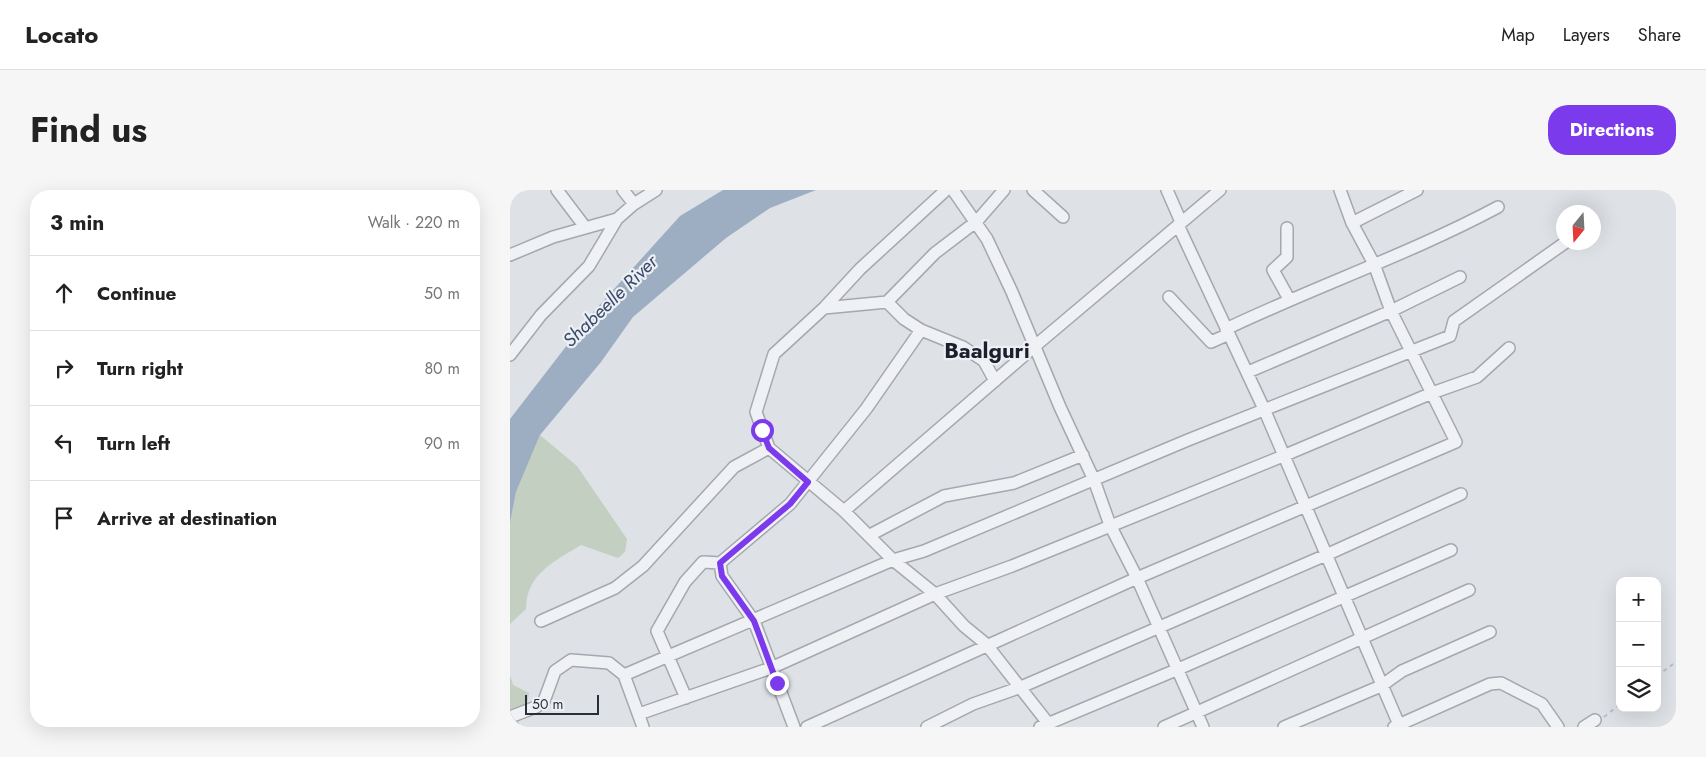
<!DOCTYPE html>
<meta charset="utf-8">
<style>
:root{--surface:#fff;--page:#f6f6f6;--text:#222;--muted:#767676;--line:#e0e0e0;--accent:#7c3aed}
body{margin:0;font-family:Jost,sans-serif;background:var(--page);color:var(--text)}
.controls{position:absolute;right:15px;bottom:15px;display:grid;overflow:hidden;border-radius:10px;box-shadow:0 5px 20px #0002}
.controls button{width:45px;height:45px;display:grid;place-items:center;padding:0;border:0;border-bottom:1px solid var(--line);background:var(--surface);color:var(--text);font:25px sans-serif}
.compass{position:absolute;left:1046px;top:15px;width:45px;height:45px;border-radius:50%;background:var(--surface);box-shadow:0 5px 20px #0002;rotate:198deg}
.scale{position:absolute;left:15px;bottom:12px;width:74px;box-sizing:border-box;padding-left:5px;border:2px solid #292e3b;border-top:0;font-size:14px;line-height:18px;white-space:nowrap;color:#292e3b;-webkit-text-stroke:4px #edeff4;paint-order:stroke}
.stop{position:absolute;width:15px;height:15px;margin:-11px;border:4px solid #7c3aed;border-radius:50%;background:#fff}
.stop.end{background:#7c3aed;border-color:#fff;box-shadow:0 1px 5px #0008}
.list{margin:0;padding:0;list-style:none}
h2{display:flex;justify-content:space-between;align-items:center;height:65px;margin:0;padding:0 20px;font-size:21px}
h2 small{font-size:16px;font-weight:400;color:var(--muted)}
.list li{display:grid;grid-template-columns:32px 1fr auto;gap:15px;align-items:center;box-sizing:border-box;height:75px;padding:0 20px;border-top:1px solid var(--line)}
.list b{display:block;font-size:19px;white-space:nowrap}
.list em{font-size:16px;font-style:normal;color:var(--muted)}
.icon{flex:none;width:28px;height:28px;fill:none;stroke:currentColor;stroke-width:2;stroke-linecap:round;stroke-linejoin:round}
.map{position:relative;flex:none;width:1166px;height:537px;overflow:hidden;border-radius:20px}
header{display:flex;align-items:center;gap:30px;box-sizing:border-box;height:70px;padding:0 25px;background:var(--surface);border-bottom:1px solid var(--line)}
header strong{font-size:24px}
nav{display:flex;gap:28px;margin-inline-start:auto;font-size:18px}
.intro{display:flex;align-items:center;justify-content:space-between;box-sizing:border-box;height:120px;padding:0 30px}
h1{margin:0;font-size:35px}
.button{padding:12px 22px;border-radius:20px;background:var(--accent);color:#fff;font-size:18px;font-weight:700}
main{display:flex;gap:30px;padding:0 30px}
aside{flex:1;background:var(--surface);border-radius:20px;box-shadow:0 5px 20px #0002}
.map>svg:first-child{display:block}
.green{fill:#c3cfc0}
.water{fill:#9dadc2}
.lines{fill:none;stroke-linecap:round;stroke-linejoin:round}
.street-casing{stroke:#a4a8af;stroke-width:14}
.path{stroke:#bcbec5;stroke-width:2;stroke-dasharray:4 4;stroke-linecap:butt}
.street{stroke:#f0f1f5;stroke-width:11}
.route{stroke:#7c3aed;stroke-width:6}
.labels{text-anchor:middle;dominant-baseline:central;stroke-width:4.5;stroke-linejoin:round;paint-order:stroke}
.water-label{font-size:19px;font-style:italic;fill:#384b6a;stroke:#edeff4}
.district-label{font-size:22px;font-weight:bold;fill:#1b202c;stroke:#edeff4}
</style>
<header>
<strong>Locato</strong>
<nav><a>Map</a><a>Layers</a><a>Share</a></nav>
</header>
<div class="intro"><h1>Find us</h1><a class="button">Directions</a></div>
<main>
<aside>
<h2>3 min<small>Walk · 220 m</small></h2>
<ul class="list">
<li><svg class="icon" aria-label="ahead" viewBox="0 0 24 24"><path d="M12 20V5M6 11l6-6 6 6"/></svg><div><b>Continue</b></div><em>50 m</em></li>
<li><svg class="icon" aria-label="right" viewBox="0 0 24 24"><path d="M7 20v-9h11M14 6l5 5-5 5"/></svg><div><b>Turn right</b></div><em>80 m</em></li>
<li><svg class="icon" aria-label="left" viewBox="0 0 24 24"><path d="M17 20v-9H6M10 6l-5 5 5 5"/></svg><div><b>Turn left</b></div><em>90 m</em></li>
<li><svg class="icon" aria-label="arrive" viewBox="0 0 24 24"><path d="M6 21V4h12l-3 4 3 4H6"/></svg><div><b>Arrive at destination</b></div></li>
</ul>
</aside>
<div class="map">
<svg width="1166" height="537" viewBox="0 0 1166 537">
<rect width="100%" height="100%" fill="#dee1e6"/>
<path class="green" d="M 30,245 L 67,276 L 117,349 L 115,362 L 108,368 L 71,355 C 45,371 16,384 16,419 L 0,434 L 0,333 L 6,302 Z
M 0,485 L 3,495 L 19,503 L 17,514 L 0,521 Z"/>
<path class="water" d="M 213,0 L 306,0 L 260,18 L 216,48 L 123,127 L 91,172 L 30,245 L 6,302 L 0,333 L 0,229 L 78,128 L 170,26 Z"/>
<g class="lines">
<defs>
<path id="street" d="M 47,0 L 75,37
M 113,0 L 124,14
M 443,0 L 477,49 L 502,102 L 550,217 L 584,290 L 600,335 L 627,388 L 693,537
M 494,0 L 467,31 L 425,63 L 377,112 L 314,118 L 264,164 L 246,222 L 259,258 L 334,321 L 383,370 L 425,404 L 454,436 L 476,454 L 541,537
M 523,0 L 553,27
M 657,0 L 671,32
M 842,33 L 907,0
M 668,35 L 754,219 L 890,537
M 777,38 L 777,67 L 763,80 L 779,109
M 0,65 L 43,47 L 107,29
M 659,107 L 701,152 L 719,144
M 377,112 L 394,129 L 411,140 L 453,157 L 474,171 L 485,191
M 314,118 L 350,79 L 436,0
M 716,139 C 806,96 900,64 988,17
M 0,165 L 31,125 L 79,76 L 107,29 L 124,14 L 146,0
M 738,182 L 881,121 L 950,87
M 334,321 L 525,156 L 710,0
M 360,345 L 434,306 L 504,293 L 573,265
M 31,431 L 105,398 L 133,376 L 224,277 L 259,258
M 114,485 L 383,370 L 414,361 L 678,250 L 940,146 L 944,131 L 1056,52
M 176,508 L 147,441 L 175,392 L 193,372 L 210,373
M 129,524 L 261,478 L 425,404 L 502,376 L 773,266 L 922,203 L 967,187 L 999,158
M 0,527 L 26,517 L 34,511 L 45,481 L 61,470 L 99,473 L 114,485 L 133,537
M 0,533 L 3,537
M 284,537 L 244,431 L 212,386 L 210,373 L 280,314 L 356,219 L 411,140
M 297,537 L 627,388 L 946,252 L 881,121 L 864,74 L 842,33 L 830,0
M 417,537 L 463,514 L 511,497 L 816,365 L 951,304
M 530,537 L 666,480 L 941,360
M 654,537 L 959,400
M 774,537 L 871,496 L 892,481 L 980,442
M 884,537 L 980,494 L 991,493 L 1032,514 L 1048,537
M 1074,537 L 1085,530"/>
</defs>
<use href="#street" class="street-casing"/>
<path class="path" d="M 1147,486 L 1166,472
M 1094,527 L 1110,514"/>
<use href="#street" class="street"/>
</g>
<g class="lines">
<path class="route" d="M 252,240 L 259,258 L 298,292 L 280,314 L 210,373 L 212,386 L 244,431 L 267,493"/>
</g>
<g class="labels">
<g class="water-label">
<text transform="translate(100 111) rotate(-44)">Shabeelle River</text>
</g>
<g class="district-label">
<text x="477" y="160">Baalguri</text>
</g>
</g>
</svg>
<div class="controls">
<button>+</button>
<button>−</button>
<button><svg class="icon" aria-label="layers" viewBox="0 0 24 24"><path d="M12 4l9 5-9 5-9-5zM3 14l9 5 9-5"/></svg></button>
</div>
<svg class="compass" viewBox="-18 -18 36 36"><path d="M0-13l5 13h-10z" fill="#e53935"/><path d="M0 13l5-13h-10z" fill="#767676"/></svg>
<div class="scale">50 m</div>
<div class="stop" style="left:252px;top:240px"></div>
<div class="stop end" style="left:267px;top:493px"></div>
</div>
</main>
